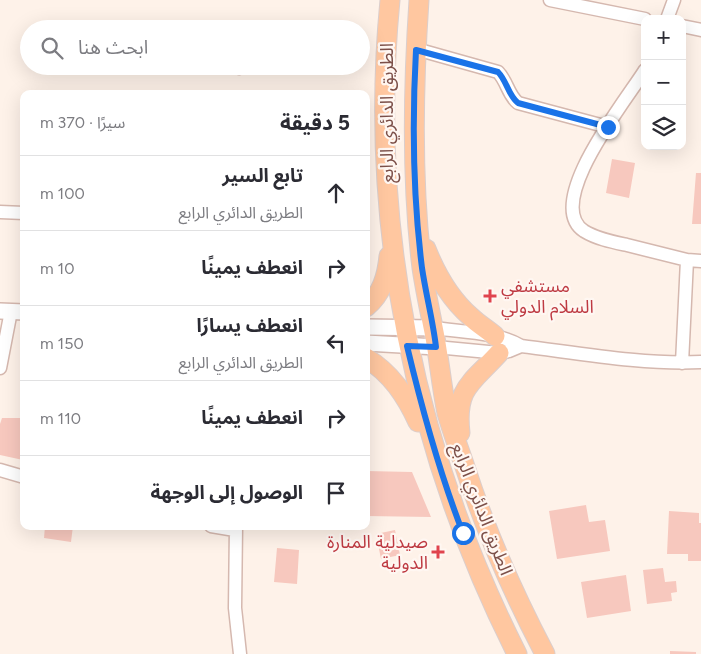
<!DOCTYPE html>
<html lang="ar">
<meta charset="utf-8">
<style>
:root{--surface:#fff;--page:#f7f7f7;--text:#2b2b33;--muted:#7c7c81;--line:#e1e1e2}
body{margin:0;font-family:Figtree,"Noto Sans Arabic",sans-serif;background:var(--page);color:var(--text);direction:rtl}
.controls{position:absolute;right:15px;top:15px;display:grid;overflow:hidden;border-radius:10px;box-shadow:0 5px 20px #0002}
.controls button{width:45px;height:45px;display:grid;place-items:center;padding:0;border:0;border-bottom:1px solid var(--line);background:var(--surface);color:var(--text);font:25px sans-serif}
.stop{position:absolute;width:15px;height:15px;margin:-11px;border:4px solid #1a73e8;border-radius:50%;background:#fff}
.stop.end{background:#1a73e8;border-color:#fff;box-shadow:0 1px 5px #0008}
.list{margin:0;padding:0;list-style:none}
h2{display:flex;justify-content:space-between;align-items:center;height:65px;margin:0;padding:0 20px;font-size:21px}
h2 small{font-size:16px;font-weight:400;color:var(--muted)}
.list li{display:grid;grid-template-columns:32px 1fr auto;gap:15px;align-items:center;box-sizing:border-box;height:75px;padding:0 20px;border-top:1px solid var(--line)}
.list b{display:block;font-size:19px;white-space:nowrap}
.list p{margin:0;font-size:16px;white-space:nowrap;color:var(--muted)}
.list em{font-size:16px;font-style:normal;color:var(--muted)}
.icon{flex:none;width:28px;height:28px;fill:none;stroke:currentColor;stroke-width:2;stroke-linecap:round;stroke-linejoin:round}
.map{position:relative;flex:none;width:701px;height:654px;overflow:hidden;direction:ltr}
.search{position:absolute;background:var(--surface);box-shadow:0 5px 20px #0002;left:20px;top:20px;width:350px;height:55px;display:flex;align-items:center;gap:12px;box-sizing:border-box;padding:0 18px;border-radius:28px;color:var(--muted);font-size:19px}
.panel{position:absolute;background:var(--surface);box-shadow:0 5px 20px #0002;left:20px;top:90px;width:350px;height:440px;border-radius:10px;direction:rtl}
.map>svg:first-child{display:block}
.building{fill:#f7c8be}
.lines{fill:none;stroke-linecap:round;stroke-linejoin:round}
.minor-casing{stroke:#d5b8af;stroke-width:15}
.tertiary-casing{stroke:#d5b8af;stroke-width:18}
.primary-casing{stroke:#dbcecc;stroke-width:21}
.minor{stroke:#fff;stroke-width:12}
.tertiary{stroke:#fff;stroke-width:15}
.primary{stroke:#ffc7a0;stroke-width:19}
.route{stroke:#1a73e8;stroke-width:6}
.health-dot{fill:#e0444e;stroke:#fff7f2;stroke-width:2}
.labels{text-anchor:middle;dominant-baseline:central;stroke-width:4.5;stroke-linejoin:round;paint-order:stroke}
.street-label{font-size:18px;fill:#7d5049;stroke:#fff7f2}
.health-label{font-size:18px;fill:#be3a42;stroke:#fff7f2;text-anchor:start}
</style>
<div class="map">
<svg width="701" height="654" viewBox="0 0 701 654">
<rect width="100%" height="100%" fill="#fef2e9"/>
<path class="building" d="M 612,159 L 635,163 L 629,198 L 606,193 Z
M 696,173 L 701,173 L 701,224 L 692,224 Z
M 2,418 L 24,418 L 23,460 L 0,455 L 0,424 Z
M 366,471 L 412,472 L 431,517 L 366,516 Z
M 586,505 L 589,522 L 605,520 L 610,551 L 557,559 L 549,511 Z
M 669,511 L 699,513 L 699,523 L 701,523 L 701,561 L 688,561 L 688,554 L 667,554 Z
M 45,526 L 73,526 L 71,542 L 44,538 Z
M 395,530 L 400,555 L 381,559 L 376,534 Z
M 277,548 L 299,550 L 297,584 L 274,582 Z
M 663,568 L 665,582 L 676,581 L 677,592 L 671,593 L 672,601 L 647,604 L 643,570 Z
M 626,575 L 631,611 L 587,618 L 581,582 Z
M 670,651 L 696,652 L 696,654 L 670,654 Z"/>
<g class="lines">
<defs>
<path id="minor" d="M 550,0 L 645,19
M 667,19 L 674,0
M 682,26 L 701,30
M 416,49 L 498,72 C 507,81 508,95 518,103 L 608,127
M 239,68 L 243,66
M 645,70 C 628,98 542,203 584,231 C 597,239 613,242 627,245 C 647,250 667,255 687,260 L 701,261
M 0,212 L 24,213
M 434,328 C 460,332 498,332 521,346 C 578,353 644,365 701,362
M 436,347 L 499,353 L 509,351 L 521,346
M 682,363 L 687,260
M 0,368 L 11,311
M 0,470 L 24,477
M 211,526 L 235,530
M 236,526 L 235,608 L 240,654"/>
<path id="tertiary" d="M 0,311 L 24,312
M 366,327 L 434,328
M 366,343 L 436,347"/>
<path id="primary" d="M 390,0 C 368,226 415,452 517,654
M 419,0 C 413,89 411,179 422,268 C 425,288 429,307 433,327 C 439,355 441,384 447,413 C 452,431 459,449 465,467 C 486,532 513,593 545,654
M 426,249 C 436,274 450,299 471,317 C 478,324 487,329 495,336
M 366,307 C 382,294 387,276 389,256
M 366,358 C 391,373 406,396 418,422
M 460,433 C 455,387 472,383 499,353"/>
</defs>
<use href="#minor" class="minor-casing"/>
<use href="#tertiary" class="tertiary-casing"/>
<use href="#primary" class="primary-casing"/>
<use href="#minor" class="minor"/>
<use href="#tertiary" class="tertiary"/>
<use href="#primary" class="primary"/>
</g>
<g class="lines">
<path class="route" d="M 463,533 C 439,472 422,409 407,346 L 436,347 C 433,321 426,295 422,268 C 413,196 412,122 416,50 L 498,72 C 507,81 508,95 518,103 L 608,127"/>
</g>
<g class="health-dot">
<path d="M487.5 288.5h5v5h5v5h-5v5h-5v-5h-5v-5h5z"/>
<path d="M435.5 544.5h5v5h5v5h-5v5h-5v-5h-5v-5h5z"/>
</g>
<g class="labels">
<g class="street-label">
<text transform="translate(387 113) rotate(-90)">الطريق الدائري الرابع</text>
<text transform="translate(482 509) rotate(69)">الطريق الدائري الرابع</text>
</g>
<g class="health-label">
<text x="501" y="286">مستشفي<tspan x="501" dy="21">السلام الدولي</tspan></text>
<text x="428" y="542" text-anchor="end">صيدلية المنارة<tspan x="428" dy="21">الدولية</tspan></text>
</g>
</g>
</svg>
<div class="controls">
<button>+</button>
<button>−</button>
<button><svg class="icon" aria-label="layers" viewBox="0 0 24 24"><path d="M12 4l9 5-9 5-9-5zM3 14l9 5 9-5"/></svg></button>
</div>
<div class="stop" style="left:463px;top:533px"></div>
<div class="stop end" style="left:608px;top:127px"></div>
<div class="search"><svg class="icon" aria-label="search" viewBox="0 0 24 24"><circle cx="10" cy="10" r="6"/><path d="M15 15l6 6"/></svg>ابحث هنا</div>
<section class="panel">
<h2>5 دقيقة<small>سيرًا · 370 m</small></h2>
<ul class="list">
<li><svg class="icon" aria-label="ahead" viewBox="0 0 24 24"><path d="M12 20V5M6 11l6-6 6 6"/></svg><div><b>تابع السير</b><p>الطريق الدائري الرابع</p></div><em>100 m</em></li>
<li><svg class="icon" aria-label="right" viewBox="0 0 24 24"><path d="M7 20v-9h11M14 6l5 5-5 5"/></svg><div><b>انعطف يمينًا</b></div><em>10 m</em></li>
<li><svg class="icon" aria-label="left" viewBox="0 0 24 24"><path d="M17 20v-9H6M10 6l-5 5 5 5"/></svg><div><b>انعطف يسارًا</b><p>الطريق الدائري الرابع</p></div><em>150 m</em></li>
<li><svg class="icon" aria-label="right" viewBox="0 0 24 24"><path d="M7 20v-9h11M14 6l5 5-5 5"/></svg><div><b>انعطف يمينًا</b></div><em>110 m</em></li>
<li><svg class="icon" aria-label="arrive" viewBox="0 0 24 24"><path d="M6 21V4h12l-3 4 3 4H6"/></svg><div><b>الوصول إلى الوجهة</b></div></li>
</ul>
</section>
</div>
